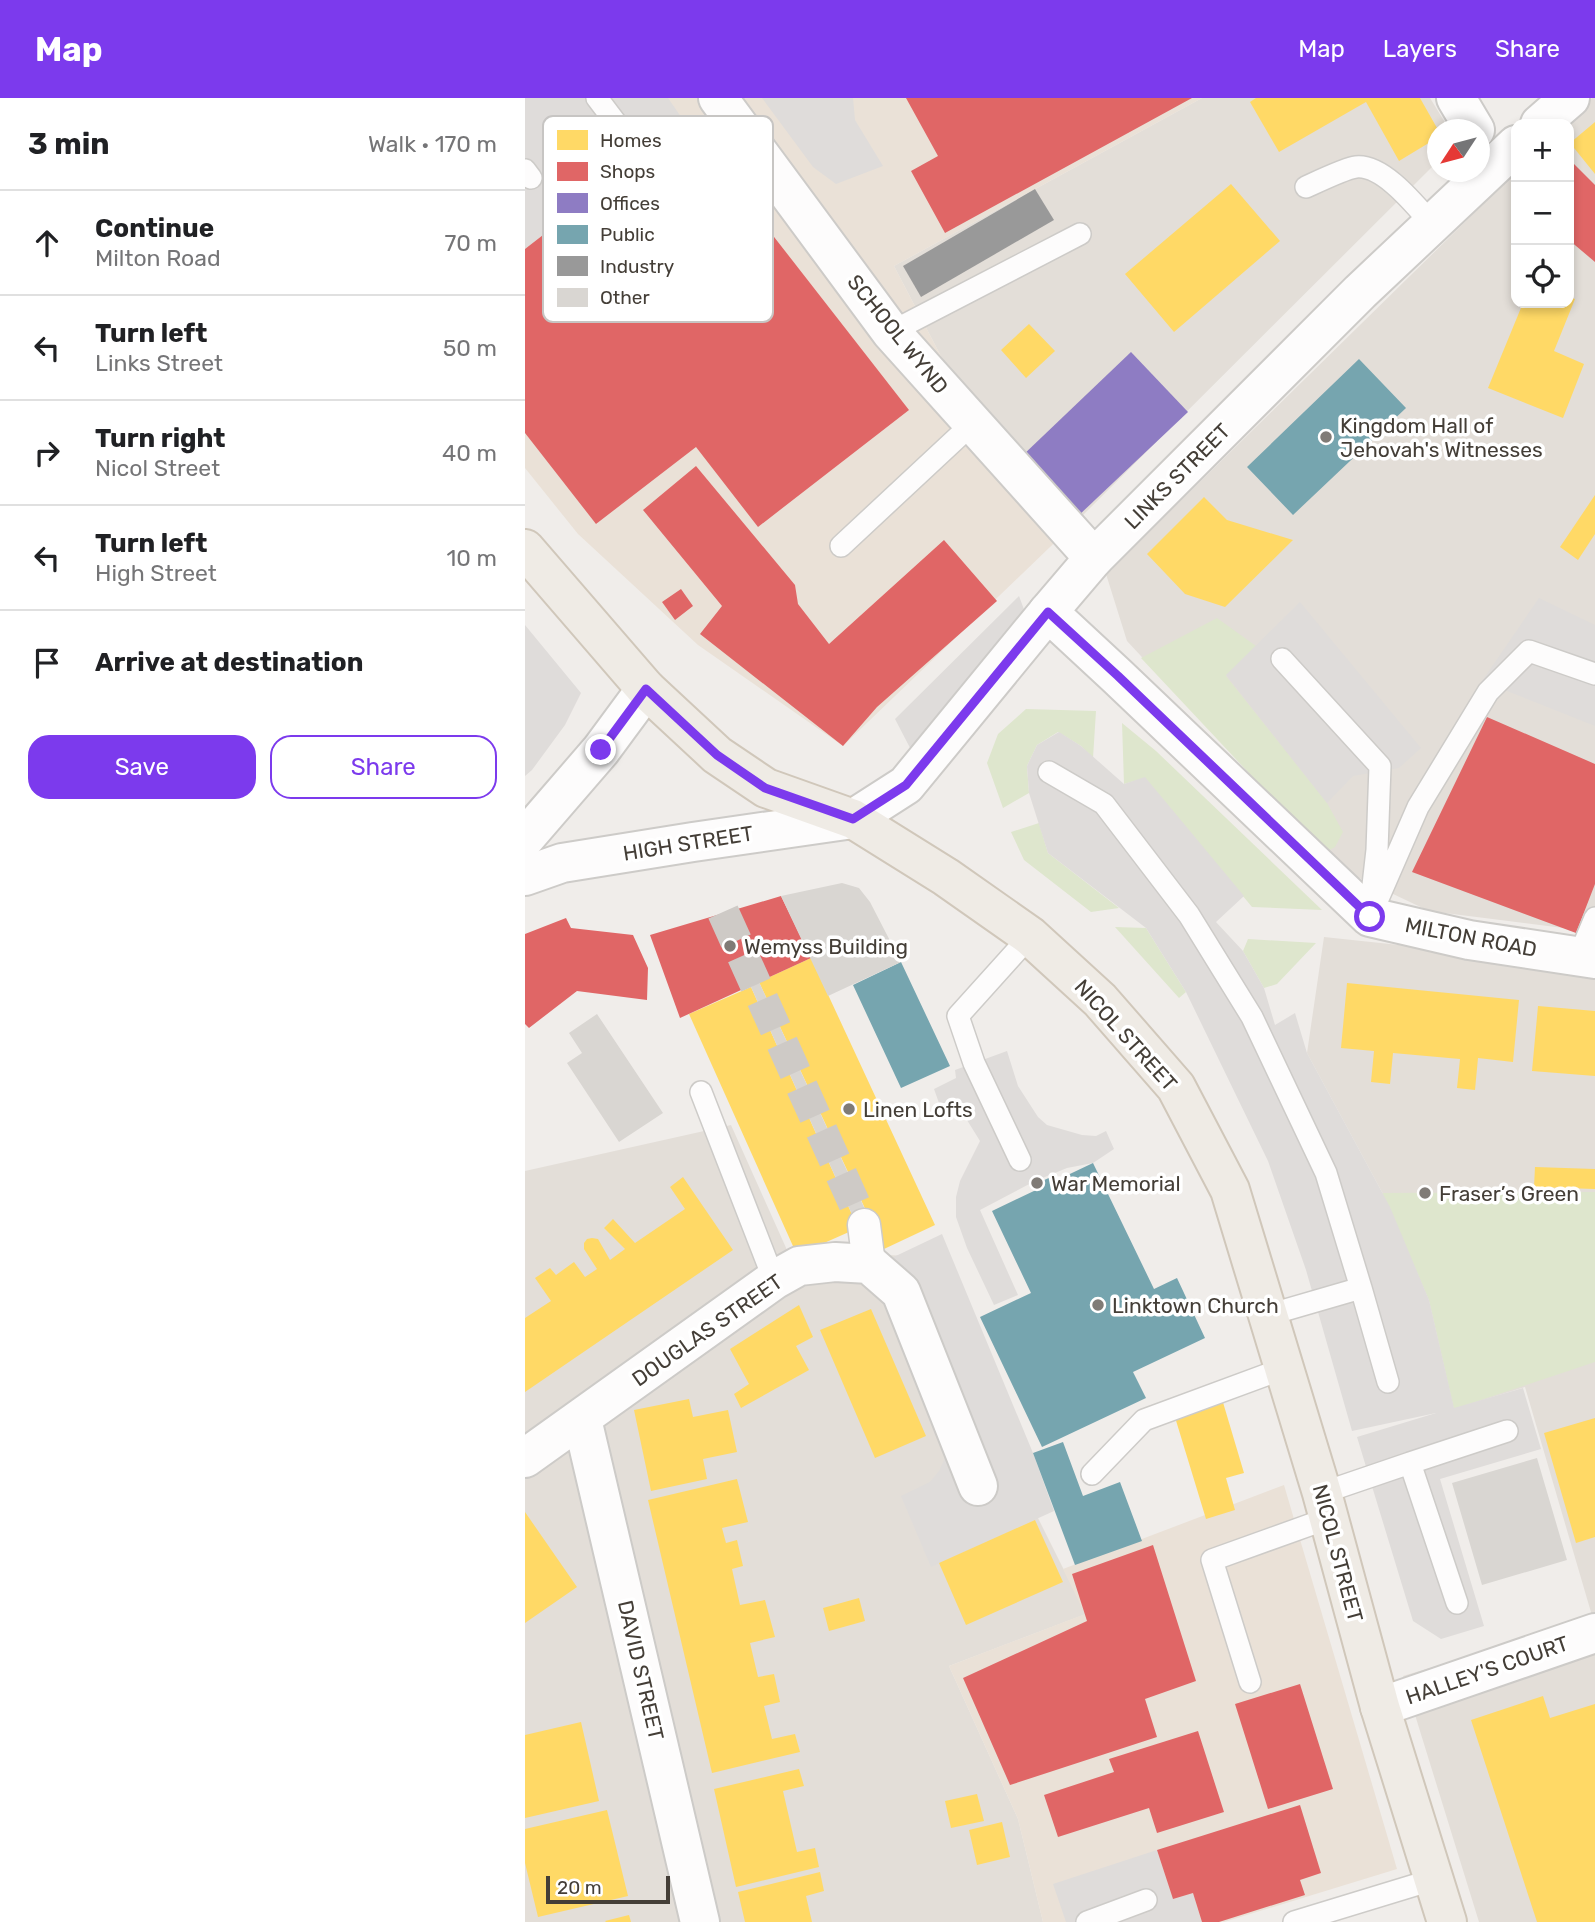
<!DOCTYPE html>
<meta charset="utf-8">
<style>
:root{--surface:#fff;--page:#f2f2f2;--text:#202124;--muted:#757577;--line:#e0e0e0;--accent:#7c3aed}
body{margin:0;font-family:Rubik,sans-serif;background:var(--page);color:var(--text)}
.controls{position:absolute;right:21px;top:21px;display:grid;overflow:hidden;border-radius:14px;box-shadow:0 4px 10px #0003}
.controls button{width:63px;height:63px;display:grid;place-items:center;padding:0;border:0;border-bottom:2px solid var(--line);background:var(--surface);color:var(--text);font:35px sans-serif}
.compass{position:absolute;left:902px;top:21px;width:63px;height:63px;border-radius:50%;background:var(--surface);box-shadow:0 4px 10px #0003;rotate:234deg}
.scale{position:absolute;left:21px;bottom:18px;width:124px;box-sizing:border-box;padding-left:7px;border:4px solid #443e37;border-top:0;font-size:19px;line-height:24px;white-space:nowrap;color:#443e37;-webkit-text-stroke:5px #fff;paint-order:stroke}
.stop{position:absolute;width:21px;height:21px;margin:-16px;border:5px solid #7c3aed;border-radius:50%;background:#fff}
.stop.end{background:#7c3aed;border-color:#fff;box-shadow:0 2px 7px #0008}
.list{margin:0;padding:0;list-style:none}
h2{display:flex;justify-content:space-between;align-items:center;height:91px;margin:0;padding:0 28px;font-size:30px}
h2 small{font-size:23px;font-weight:400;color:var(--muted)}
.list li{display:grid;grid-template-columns:46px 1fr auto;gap:21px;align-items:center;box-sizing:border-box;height:105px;padding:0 28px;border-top:2px solid var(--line)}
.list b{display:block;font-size:26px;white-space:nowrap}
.list p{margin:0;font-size:23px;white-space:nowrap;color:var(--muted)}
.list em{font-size:23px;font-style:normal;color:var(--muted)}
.actions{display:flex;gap:14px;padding:21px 28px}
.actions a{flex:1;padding:16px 0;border:2px solid var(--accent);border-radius:21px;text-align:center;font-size:24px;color:var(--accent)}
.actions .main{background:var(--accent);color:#fff}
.icon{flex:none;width:38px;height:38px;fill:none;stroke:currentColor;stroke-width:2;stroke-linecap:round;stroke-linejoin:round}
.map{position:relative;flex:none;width:1070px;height:1824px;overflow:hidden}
header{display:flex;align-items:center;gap:42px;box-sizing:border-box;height:98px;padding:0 35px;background:var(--accent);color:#fff}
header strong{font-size:33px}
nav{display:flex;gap:38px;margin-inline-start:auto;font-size:24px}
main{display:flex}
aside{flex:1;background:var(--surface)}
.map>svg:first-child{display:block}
.residential{fill:#e3ded8}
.commercial{fill:#eae1d7}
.green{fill:#dee6cd}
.parking{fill:#dfdcda}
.homes{fill:#ffd966}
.shops{fill:#e06666}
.offices{fill:#8e7cc3}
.public{fill:#76a5af}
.industry{fill:#999}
.building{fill:#d9d6d2}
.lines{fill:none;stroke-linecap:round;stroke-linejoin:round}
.pedestrian-tunnel{stroke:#cecac6;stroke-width:32;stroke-dasharray:32 16;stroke-linecap:butt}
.service-casing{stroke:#cdcbc8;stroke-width:24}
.pedestrian-casing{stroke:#cdcbc8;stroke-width:35}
.minor-casing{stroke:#cdcbc8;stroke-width:42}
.tertiary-casing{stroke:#cdcbc8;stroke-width:42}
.primary-casing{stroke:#d0c7ba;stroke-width:42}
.service{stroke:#fdfcfc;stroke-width:21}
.pedestrian{stroke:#fdfcfc;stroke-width:32}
.minor{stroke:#fdfcfc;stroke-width:38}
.tertiary{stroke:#fdfcfc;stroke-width:38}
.primary{stroke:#efebe5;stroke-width:38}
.route{stroke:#7c3aed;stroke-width:9}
.poi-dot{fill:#807b76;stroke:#fff;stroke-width:2.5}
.labels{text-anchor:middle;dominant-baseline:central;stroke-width:7;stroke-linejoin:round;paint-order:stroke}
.street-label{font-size:21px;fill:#443e37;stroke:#fff}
.poi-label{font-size:21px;fill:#443e37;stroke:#fff;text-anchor:start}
.key{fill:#fff;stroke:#c7c5c3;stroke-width:2}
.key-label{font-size:19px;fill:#443e37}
</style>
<header>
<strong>Map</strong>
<nav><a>Map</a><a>Layers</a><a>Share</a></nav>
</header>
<main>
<aside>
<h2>3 min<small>Walk · 170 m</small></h2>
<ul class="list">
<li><svg class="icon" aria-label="ahead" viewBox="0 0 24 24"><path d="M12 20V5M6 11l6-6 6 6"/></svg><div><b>Continue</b><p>Milton Road</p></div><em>70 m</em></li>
<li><svg class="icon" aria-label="left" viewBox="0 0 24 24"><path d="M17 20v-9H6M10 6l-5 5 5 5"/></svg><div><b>Turn left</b><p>Links Street</p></div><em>50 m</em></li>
<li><svg class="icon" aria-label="right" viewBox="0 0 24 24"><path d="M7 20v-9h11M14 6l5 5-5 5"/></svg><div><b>Turn right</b><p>Nicol Street</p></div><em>40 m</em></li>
<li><svg class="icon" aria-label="left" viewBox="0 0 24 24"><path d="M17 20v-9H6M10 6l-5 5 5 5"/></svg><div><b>Turn left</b><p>High Street</p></div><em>10 m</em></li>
<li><svg class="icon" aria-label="arrive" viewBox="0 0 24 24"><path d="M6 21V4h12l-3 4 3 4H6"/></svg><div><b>Arrive at destination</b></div></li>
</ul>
<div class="actions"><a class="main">Save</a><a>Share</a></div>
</aside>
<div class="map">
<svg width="1070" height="1824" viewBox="0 0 1070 1824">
<rect width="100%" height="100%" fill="#f0edea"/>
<path class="residential" d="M 677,0 L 905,0 L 924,31 L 912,32 L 912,64 L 551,424 L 433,291 L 369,168 Z
M 1067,0 L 1070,0 L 1070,834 L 904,813 L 813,770 L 602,543 L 581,476 L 991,74 L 991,205 L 1044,205 L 1044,26 L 1040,26 Z
M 799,839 L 1070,868 L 1070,1824 L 954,1824 L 878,1578 L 1068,1521 L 1000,1289 L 929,1311 L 904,1202 L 865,1109 L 782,955 Z
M 206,1027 L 262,1152 L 382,1158 L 561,1516 L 424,1568 L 493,1721 L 518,1824 L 0,1824 L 0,1073 Z"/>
<path class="commercial" d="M 0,0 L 677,0 L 369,168 L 433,291 L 551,424 L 318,648 L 173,547 L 53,436 L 0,370 Z
M 759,1387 L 872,1771 L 699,1824 L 518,1824 L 493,1721 L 424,1568 L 560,1516 L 538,1471 Z"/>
<path class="green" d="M 692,520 L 731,548 L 701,578 L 802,705 L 818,734 L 810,749 L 799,755 L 616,560 Z
M 501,611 L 571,613 L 568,660 L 556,648 L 533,634 L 512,647 L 502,668 L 504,695 L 478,710 L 462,665 L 473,636 Z
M 597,625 L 631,653 L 797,812 L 727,809 L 620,680 L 599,686 Z
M 514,725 L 523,755 L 594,810 L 566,814 L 499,762 L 486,734 Z
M 590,829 L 621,830 L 661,894 L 654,900 Z
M 723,841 L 791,845 L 752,886 L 739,890 L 718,853 Z
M 1070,1094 L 1070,1264 L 929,1311 L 904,1202 L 857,1095 Z"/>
<path class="parking" d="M 0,0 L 143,0 L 161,26 L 0,151 Z
M 237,0 L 328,0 L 330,22 L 358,68 L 311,86 L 288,69 Z
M 494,498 L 507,533 L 395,669 L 370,621 Z
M 1014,500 L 1070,527 L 1070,628 L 957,583 Z
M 775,504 L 896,650 L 874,670 L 828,678 L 802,705 L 701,577 Z
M 0,527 L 56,595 L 40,627 L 7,672 L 0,678 Z
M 534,634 L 556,648 L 599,686 L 620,679 L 719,798 L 691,824 L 718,853 L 739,890 L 750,927 L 770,915 L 782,955 L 865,1109 L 904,1202 L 929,1310 L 998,1290 L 1016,1351 L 915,1381 L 959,1528 L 916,1541 L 888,1523 L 832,1339 L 911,1315 L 827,1333 L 781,1172 L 743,1063 L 661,894 L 621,830 L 523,755 L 504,695 L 502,668 L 512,647 Z
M 482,953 L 493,988 L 513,1019 L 522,1027 L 557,1037 L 571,1038 L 581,1033 L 589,1051 L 568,1065 L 542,1070 L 510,1083 L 455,1112 L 493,1197 L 469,1207 L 442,1150 L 431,1119 L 431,1099 L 435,1083 L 455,1043 L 437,1014 L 429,1006 L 414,1005 L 409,991 L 431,980 L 430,972 Z
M 417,1136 L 508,1355 L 529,1413 L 406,1469 L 376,1398 L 405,1384 L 414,1373 L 423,1353 L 354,1166 Z
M 632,1752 L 648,1801 L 668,1795 L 677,1824 L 541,1824 L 528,1786 Z"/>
<path class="homes" d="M 731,0 L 895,0 L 912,30 L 912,40 L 874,63 L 841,4 L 754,54 L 725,4 Z
M 1070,24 L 1070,76 L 1045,45 Z
M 706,86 L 755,143 L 649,234 L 600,176 Z
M 1044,199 L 1050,201 L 1029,253 L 1059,266 L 1038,320 L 963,290 L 998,205 L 1044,205 Z
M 504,226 L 530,253 L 501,280 L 476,252 Z
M 1070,397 L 1070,436 L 1053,462 L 1035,449 Z
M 679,399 L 702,422 L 768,442 L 700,509 L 660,496 L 622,456 Z
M 286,860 L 410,1127 L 359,1151 L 234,884 Z
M 822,885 L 994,902 L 988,964 L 953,960 L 950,992 L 932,990 L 935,961 L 868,955 L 865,986 L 846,984 L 849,953 L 816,950 Z
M 226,889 L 333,1130 L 272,1157 L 164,916 Z
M 1013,908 L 1070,913 L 1070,978 L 1007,973 Z
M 1010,1069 L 1070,1071 L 1070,1091 L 1009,1089 Z
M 158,1079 L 208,1152 L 0,1294 L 0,1220 L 26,1203 L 10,1180 L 25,1170 L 31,1177 L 49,1164 L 60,1179 L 72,1171 L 59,1151 L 59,1145 L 62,1141 L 67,1140 L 73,1141 L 85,1162 L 100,1151 L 79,1130 L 88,1121 L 110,1145 L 160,1111 L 145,1089 Z
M 274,1207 L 288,1239 L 271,1248 L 284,1272 L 216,1310 L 209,1296 L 224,1286 L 205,1251 Z
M 346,1211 L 401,1338 L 350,1360 L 295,1232 Z
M 164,1301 L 168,1319 L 203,1312 L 212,1354 L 178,1361 L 182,1381 L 126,1393 L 109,1312 Z
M 697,1301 L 719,1375 L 701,1380 L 710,1412 L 681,1421 L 649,1316 Z
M 1070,1320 L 1070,1439 L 1051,1445 L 1019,1335 Z
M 212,1381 L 223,1424 L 197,1430 L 201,1445 L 212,1442 L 218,1468 L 207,1471 L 215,1507 L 240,1502 L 250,1539 L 225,1545 L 233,1579 L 249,1576 L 255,1604 L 239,1608 L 247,1641 L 270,1636 L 275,1654 L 187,1675 L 123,1402 Z
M 0,1414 L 52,1489 L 0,1525 Z
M 510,1422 L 538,1484 L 441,1527 L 414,1465 Z
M 334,1500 L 340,1523 L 304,1533 L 298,1510 Z
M 1018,1598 L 1025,1620 L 1070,1606 L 1070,1824 L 1012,1824 L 946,1622 Z
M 56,1624 L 74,1703 L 0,1720 L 0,1637 Z
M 274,1671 L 279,1688 L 258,1693 L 272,1754 L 290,1750 L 294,1769 L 211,1789 L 189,1691 Z
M 452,1696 L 459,1723 L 426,1730 L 420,1703 Z
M 82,1712 L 103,1798 L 13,1819 L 0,1765 L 0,1731 Z
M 477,1724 L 485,1759 L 452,1767 L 444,1732 Z
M 295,1774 L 299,1793 L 281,1798 L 287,1824 L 220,1824 L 213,1794 Z
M 104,1817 L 106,1824 L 81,1824 L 80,1823 Z"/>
<path class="shops" d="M 381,0 L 667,0 L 420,135 L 386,73 L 413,58 Z
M 161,26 L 384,312 L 233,429 L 171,349 L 71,426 L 0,335 L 0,151 Z
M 1044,61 L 1070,87 L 1070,164 L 1044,142 Z
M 171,368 L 270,487 L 273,506 L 304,546 L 419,442 L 472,503 L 352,609 L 318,648 L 175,536 L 197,508 L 118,412 Z
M 156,491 L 168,508 L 150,522 L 137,504 Z
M 962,619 L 1070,666 L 1070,786 L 1051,835 L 887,774 Z
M 256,798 L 286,860 L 155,920 L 125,837 Z
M 41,820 L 46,830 L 108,837 L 123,870 L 122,902 L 52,893 L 4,930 L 0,926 L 0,836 Z
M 628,1447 L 671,1583 L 620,1601 L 632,1639 L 485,1687 L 438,1580 L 562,1523 L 547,1476 Z
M 775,1586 L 808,1691 L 743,1711 L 710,1606 Z
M 673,1633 L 699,1714 L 632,1735 L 624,1710 L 533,1739 L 519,1697 L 589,1674 L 584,1661 Z
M 775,1707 L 796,1775 L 775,1782 L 780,1797 L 694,1824 L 677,1824 L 668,1795 L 648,1801 L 632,1752 Z"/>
<path class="offices" d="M 606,254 L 663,314 L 552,419 L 496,359 Z"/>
<path class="public" d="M 834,261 L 881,310 L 768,417 L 722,369 Z
M 376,864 L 425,968 L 376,990 L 328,887 Z
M 568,1065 L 629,1191 L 652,1180 L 680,1240 L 608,1274 L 621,1300 L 517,1349 L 455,1219 L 506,1195 L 467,1113 L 511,1092 L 509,1086 L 517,1083 L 526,1079 L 528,1084 Z
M 538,1344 L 558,1398 L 595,1384 L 617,1443 L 550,1467 L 508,1355 Z"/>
<path class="industry" d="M 510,91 L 529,122 L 396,199 L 378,168 Z"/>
<path class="building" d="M 317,785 L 334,790 L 345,804 L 376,864 L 303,898 L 256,798 Z
M 234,884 L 346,1124 L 333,1130 L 226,889 Z
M 72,916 L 138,1015 L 94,1044 L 42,965 L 57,955 L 44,935 Z
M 1012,1360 L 1042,1462 L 957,1487 L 927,1385 Z"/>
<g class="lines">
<path class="pedestrian-tunnel" d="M 198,814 L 339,1127"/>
<defs>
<path id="service" d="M 72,0 L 91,25
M 0,72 L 6,80
M 781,89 C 792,84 821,70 831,69 C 858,66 891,108 907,126
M 366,234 L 555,136
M 316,448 L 448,325
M 757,561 L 855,668 L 852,752 L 847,796
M 524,674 L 579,706 L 664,817 L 727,919 L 801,1075 L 836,1190 L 743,1217
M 845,819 L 893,709 L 963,594 L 1004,553 L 1070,576
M 1054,858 L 1070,820
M 176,994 L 249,1182
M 495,1062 L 449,965 L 433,918 L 505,838
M 836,1190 L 863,1284
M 885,1365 L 982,1333
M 567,1376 L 619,1322 L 760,1270
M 797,1395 L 885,1365 L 932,1505
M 725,1584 L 687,1462 L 804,1420
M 562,1824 L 621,1802
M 769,1824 L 910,1781"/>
<path id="pedestrian" d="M 339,1127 L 344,1166"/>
<path id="minor" d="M 193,0 L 366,234 L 569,460
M 931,0 L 950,32
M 523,514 L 592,578 L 845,819 L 944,842 L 1070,861
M 0,740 L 76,652 L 121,591
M 57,1321 L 175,1824
M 0,1360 L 249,1182 L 274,1168 L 310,1164 L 344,1166 L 376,1194 L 453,1388
M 855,1609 L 1070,1535"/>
<path id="tertiary" d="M 1015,26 L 1045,0
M 0,778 L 37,765 L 168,744 L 328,721 L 381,687 L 523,514 L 569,460 L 835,194 L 991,47"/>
<path id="primary" d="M 0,451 L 121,591 L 192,657 L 241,690 L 328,721 L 421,779 L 505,838 L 575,902 L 651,989 L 705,1092 L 797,1395 L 855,1609 L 922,1824"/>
</defs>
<use href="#service" class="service-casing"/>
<use href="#pedestrian" class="pedestrian-casing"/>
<use href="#minor" class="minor-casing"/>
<use href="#tertiary" class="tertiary-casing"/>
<use href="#primary" class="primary-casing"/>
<use href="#service" class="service"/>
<use href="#pedestrian" class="pedestrian"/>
<use href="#minor" class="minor"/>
<use href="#tertiary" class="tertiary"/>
<use href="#primary" class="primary"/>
</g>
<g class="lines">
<path class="route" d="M 76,652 L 121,591 L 192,657 L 240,690 L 328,721 L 381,687 L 523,514 L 593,578 L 845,819"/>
</g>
<g class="poi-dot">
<circle cx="801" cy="339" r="7"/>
<circle cx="205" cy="848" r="7"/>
<circle cx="324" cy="1011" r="7"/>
<circle cx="512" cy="1085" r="7"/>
<circle cx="900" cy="1095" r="7"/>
<circle cx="573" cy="1207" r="7"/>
</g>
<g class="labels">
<g class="street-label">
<text transform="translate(373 236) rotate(51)">SCHOOL WYND</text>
<text transform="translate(652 378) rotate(-45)">LINKS STREET</text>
<text transform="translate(163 745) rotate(-9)">HIGH STREET</text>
<text transform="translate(946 839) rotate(11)">MILTON ROAD</text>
<text transform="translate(601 937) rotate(48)">NICOL STREET</text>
<text transform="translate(182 1232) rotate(-35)">DOUGLAS STREET</text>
<text transform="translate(813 1455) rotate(75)">NICOL STREET</text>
<text transform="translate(116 1572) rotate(77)">DAVID STREET</text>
<text transform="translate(962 1572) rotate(-19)">HALLEY'S COURT</text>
</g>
<g class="poi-label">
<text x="815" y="327">Kingdom Hall of<tspan x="815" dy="24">Jehovah's Witnesses</tspan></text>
<text x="219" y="848">Wemyss Building</text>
<text x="338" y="1011">Linen Lofts</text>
<text x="526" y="1085">War Memorial</text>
<text x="914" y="1095">Fraser’s Green</text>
<text x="587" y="1207">Linktown Church</text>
</g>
</g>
<rect x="18" y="18" width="230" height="206" rx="10" class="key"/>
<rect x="32" y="32" width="31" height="20" fill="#ffd966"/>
<rect x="32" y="64" width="31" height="19" fill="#e06666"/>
<rect x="32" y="95" width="31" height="20" fill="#8e7cc3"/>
<rect x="32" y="127" width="31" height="19" fill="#76a5af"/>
<rect x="32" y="158" width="31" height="20" fill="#999"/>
<rect x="32" y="190" width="31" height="19" fill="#d9d6d2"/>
<g class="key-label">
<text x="75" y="49">Homes</text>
<text x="75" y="80">Shops</text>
<text x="75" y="112">Offices</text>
<text x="75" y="143">Public</text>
<text x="75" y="175">Industry</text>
<text x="75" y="206">Other</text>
</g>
</svg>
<div class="controls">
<button>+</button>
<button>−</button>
<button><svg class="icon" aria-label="locate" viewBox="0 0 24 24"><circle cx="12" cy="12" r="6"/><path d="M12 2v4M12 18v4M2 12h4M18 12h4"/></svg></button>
</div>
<svg class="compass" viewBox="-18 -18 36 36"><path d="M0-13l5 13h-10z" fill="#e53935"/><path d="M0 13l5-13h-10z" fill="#757577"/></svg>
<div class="scale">20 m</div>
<div class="stop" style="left:845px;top:819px"></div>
<div class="stop end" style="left:76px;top:652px"></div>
</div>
</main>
